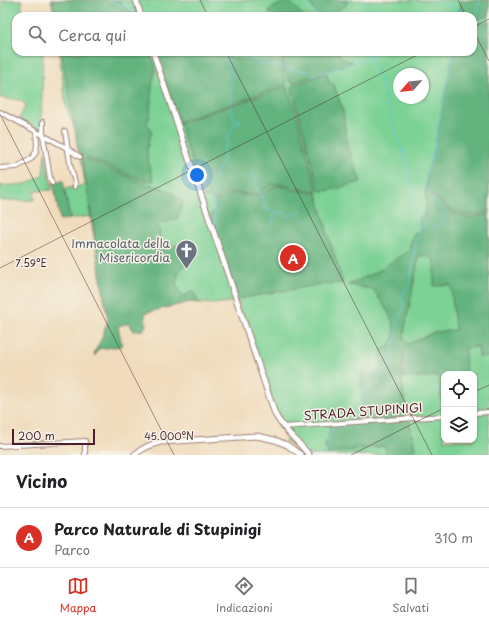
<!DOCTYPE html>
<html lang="it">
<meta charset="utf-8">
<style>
:root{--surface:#fff;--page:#f6f6f6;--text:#202124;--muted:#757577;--line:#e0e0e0;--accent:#d93025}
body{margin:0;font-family:"Playpen Sans",sans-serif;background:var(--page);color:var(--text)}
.controls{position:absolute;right:12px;bottom:12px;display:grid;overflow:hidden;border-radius:8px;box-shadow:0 1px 3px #0004}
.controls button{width:36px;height:36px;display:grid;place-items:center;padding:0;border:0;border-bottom:1px solid var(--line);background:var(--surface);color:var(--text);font:20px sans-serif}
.compass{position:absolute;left:393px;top:68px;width:36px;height:36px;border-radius:50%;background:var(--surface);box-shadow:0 1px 3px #0004;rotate:243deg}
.scale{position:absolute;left:12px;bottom:10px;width:83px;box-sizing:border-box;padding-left:4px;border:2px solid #4a1f2b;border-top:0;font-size:11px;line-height:14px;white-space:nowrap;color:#4a1f2b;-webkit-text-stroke:3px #f7f3e8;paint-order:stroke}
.you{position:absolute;left:197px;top:175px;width:14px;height:14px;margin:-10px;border:3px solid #fff;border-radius:50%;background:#1a73e8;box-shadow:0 0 0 6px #1a73e833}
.badge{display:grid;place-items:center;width:26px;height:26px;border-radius:50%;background:var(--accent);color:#fff;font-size:13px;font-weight:700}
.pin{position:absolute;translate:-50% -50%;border:2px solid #fff;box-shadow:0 1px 4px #0006}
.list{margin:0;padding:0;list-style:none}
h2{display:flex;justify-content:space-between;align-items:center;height:52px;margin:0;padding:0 16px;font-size:17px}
h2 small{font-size:13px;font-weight:400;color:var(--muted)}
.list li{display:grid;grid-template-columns:26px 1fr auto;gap:12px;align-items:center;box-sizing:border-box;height:60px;padding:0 16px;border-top:1px solid var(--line)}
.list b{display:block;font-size:15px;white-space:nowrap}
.list p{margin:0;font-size:13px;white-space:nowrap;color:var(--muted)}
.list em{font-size:13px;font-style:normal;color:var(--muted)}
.icon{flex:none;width:22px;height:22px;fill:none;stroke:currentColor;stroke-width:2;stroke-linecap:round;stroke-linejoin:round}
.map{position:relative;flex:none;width:489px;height:455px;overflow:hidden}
.search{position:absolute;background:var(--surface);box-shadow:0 1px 3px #0004;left:12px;right:12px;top:12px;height:44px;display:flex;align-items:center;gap:10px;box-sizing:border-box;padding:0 14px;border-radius:12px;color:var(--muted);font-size:15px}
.sheet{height:112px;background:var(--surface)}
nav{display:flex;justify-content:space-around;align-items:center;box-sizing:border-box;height:56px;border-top:1px solid var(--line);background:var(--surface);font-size:11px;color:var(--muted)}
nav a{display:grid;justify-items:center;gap:2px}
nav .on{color:var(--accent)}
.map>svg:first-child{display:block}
.green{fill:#7bd194;stroke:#627860;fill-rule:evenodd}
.forest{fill:#64b37e;stroke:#576954;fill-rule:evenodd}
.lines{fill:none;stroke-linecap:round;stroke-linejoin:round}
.stream{stroke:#5fc7db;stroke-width:1}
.minor-casing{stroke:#9d7e74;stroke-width:6}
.major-casing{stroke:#9d7e74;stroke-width:7}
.minor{stroke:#fff;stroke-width:4}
.major{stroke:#fff;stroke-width:5}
.ticks{fill:none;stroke:#4a1f2b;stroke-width:1;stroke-opacity:0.45}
.labels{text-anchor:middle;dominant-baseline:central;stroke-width:3;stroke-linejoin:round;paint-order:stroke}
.worship-label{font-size:12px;fill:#5b616d;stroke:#f7f3e8;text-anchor:end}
.street-label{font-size:12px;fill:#4a1f2b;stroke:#f7f3e8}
.ticks-label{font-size:10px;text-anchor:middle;fill:#4a1f2b;stroke:#f7f3e8;stroke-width:3;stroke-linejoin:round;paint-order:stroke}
</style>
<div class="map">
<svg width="489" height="455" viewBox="0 0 489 455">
<rect width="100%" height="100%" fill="#f7f3e8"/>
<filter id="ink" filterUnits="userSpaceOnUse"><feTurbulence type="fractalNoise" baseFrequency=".025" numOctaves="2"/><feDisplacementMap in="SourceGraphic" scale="8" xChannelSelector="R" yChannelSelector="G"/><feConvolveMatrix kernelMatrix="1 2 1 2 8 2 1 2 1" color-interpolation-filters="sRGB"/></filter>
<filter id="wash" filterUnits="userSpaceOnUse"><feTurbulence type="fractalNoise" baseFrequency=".012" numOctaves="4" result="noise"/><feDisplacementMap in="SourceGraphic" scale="16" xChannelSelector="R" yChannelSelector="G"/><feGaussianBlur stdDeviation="0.9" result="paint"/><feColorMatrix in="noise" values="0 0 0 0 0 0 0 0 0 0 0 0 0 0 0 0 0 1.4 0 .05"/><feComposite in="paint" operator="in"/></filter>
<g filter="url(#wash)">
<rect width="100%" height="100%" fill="#f0dcbc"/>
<path class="green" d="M 2,0 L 22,0 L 22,10 L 45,13 L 45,16 L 16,16 L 16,52 L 43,52 L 41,131 L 19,119 L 26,105 L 20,100 L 0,98 L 0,11 L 1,11 Z
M 51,0 L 489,0 L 489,455 L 304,455 L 295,447 L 285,441 L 286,439 L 292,442 L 298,447 L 279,420 L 237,301 L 213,304 L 190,302 L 141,312 L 107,315 L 89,207 L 91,216 L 70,219 L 64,189 L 85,185 L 78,137 L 66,106 L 59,52 L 473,52 L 473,16 L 55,16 ZM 399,74 L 423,74 L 423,98 L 399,98 ZM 444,374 L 474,374 L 474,440 L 444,440 Z
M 45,151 L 52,190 L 34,191 L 35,200 L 0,201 L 0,186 L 26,184 L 43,175 Z"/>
<path class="forest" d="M 52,0 L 117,0 L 135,16 L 55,16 Z
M 288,0 L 304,16 L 270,16 L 269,10 Z
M 308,0 L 348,0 L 346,5 C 340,10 325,22 317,14 C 314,10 311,4 308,0 Z
M 461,0 L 489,0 L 489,16 L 473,21 L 473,16 L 459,16 Z
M 489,21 L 489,211 L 476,215 L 470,215 L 455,213 L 426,189 L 427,182 L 426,175 L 434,150 L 453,52 L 473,52 L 473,25 Z
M 61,52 L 150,52 L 156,68 L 152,86 L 150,115 L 147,123 L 152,133 C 143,147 149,167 154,181 C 133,180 122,171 104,164 C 95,160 86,159 78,152 L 75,129 Z
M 155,52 L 210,52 L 231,58 L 257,62 L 282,62 L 286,85 L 179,122 Z
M 280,52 L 337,52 L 342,58 L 353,62 L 293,83 L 289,81 Z
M 327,73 L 329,82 L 334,85 L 343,110 L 347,145 L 361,182 C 346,185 334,191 319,191 L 292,89 L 294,85 Z
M 287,87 L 295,109 L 317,191 L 299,189 L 284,185 L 278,184 L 272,185 L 255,194 L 244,194 L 237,192 L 225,194 L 213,201 L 210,197 L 204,198 L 179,123 Z
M 82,158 L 102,165 L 135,180 L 159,187 L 172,193 L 183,201 L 177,219 L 158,224 L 163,249 L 187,242 L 191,248 L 186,264 L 179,271 L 176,284 L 182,297 L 193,291 L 199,303 L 190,302 L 145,313 L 146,326 L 143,330 L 134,331 L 129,323 L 118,326 L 122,346 L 98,349 L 95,356 L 94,353 L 101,340 L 108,320 Z
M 63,180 L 70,219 L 60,220 L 53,182 Z
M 276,186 L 281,186 L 294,190 L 317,193 L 330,242 L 343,283 L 322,284 L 238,299 L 210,216 L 216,209 L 214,202 C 222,198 230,194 239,194 C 244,195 249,196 255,195 C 262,194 269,189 276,186 Z
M 425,190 L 455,215 L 473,218 L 489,213 L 489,358 L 488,357 L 479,357 L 478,347 L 465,348 L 466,374 L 444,374 L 444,413 L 443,413 L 439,376 L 403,378 L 403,352 L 401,374 L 407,417 L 361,421 L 362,373 L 367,373 L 382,370 L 380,351 C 384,349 389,347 391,343 C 400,330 388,312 381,301 C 378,298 377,294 374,290 L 361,287 L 348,285 L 378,271 L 409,250 L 413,234 L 422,229 L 419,226 L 419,217 L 424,216 C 427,206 427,199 425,190 ZM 419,256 L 427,256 L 434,260 L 434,286 L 451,285 L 455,330 L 434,332 L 409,344 L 404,340 L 405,328 Z
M 409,420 L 416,453 L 401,455 L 386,455 L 385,446 L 328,453 L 325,446 L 326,442 L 329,438 L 330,425 Z"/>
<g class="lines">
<path class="stream" d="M 108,0 L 136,11
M 298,0 L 319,16
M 365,0 L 367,16
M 442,3 L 463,11 L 469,16
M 144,12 L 153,14 L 156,16
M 473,20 L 474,22 L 480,0
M 473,24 L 475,23
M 218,52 C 227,57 237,54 247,57 C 251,59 254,62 258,65 L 265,63 L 283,67 L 287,67 L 296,70 L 308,71 L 313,76 L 370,57
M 365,52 L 371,56
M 252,174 L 256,176 L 256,187 L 266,205 L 266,208 L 275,213 L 272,226
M 428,192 L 425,189 L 426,182 L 426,175 L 434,150 L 438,129 L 453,52
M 276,213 L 280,211 L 290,216 L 297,214 L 302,210
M 419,227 C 424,225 425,227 429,228 C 438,229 444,220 446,213 L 435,200 L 428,193
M 220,239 L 216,227 L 214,210 L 216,206 L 213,197 L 214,192 L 211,189 C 213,184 214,178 216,173 C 220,166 226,157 223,149 L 225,146 L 228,144 L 228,140 L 227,138 L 235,124 L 241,121 L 239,119 L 235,120 L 232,115 L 231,88 L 233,82 L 232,74 L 229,69 L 225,55
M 362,420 L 363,381 L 365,375 L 387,369 L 396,337 L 397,326 L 404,304 L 400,296 L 406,290 L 411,276 L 415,243 L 419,227 L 418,215 L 415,210 L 412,191 L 412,185 L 406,160 L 398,140 L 382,87 C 379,75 372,64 371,52
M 330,455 C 325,443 330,439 332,427 L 346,425"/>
</g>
</g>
<g filter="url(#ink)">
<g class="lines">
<defs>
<path id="minor" d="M 0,112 L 65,147 L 80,157
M 43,122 L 43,135 L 50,178 L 52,183
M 65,131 L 71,169 L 75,182 L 75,187
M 0,168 L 17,167 L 31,159 L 36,152 L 37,144 L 36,132
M 474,413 L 489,412
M 283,427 L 444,416
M 0,446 L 85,441 L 85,455"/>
<path id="major" d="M 136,0 L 141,16
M 153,52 L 275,414 C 283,430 298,441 309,455
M 134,455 C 143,448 150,444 161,442 L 257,436 L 275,440 L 287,445 L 301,455"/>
</defs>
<use href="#minor" class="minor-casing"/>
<use href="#major" class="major-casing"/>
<use href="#minor" class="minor"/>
<use href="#major" class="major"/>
</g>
</g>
<path class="ticks" d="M 200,0 L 208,16M 458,0 L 466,16M 473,27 L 489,19M 473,30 L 489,61M 226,52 L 432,455M 0,114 L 174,455M 0,268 L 423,52M 474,392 L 489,385M 351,455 L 444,408"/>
<defs>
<symbol id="church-pin" viewBox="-11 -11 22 30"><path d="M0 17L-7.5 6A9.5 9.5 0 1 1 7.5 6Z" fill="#6b7280" stroke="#f7f3e8"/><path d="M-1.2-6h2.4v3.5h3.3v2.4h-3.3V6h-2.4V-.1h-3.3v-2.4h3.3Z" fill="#fff"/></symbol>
</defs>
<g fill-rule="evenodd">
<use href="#church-pin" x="174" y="238" width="25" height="34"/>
</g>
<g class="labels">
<g class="worship-label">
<text x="170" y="243">Immacolata della<tspan x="170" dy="14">Misericordia</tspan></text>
</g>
<g class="street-label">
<text transform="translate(363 411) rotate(-4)">STRADA STUPINIGI</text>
</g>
</g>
<g class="ticks-label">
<text x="31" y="267">7.59°E</text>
<text x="169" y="440">45.000°N</text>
</g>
</svg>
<div class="controls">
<button><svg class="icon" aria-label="locate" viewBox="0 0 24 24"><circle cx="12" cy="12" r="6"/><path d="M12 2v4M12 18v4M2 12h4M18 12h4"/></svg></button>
<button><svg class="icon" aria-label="layers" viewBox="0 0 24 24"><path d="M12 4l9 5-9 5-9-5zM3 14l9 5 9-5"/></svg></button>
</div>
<svg class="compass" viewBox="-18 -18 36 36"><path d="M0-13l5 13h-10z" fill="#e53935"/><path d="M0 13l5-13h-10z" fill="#757577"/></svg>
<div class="scale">200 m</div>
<div class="you"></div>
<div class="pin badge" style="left:293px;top:258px">A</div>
<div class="search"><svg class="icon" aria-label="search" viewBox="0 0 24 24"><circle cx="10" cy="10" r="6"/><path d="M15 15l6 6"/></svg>Cerca qui</div>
</div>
<section class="sheet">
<h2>Vicino<small></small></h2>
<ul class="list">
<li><span class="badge">A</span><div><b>Parco Naturale di Stupinigi</b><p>Parco</p></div><em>310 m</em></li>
</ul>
</section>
<nav>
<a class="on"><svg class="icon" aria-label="map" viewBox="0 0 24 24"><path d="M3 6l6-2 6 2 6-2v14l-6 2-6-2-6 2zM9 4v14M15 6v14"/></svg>Mappa</a>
<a><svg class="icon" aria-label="directions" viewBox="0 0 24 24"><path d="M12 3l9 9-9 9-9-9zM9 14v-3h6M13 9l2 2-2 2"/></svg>Indicazioni</a>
<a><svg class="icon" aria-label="saved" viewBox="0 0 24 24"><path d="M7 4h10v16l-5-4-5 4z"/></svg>Salvati</a>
</nav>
